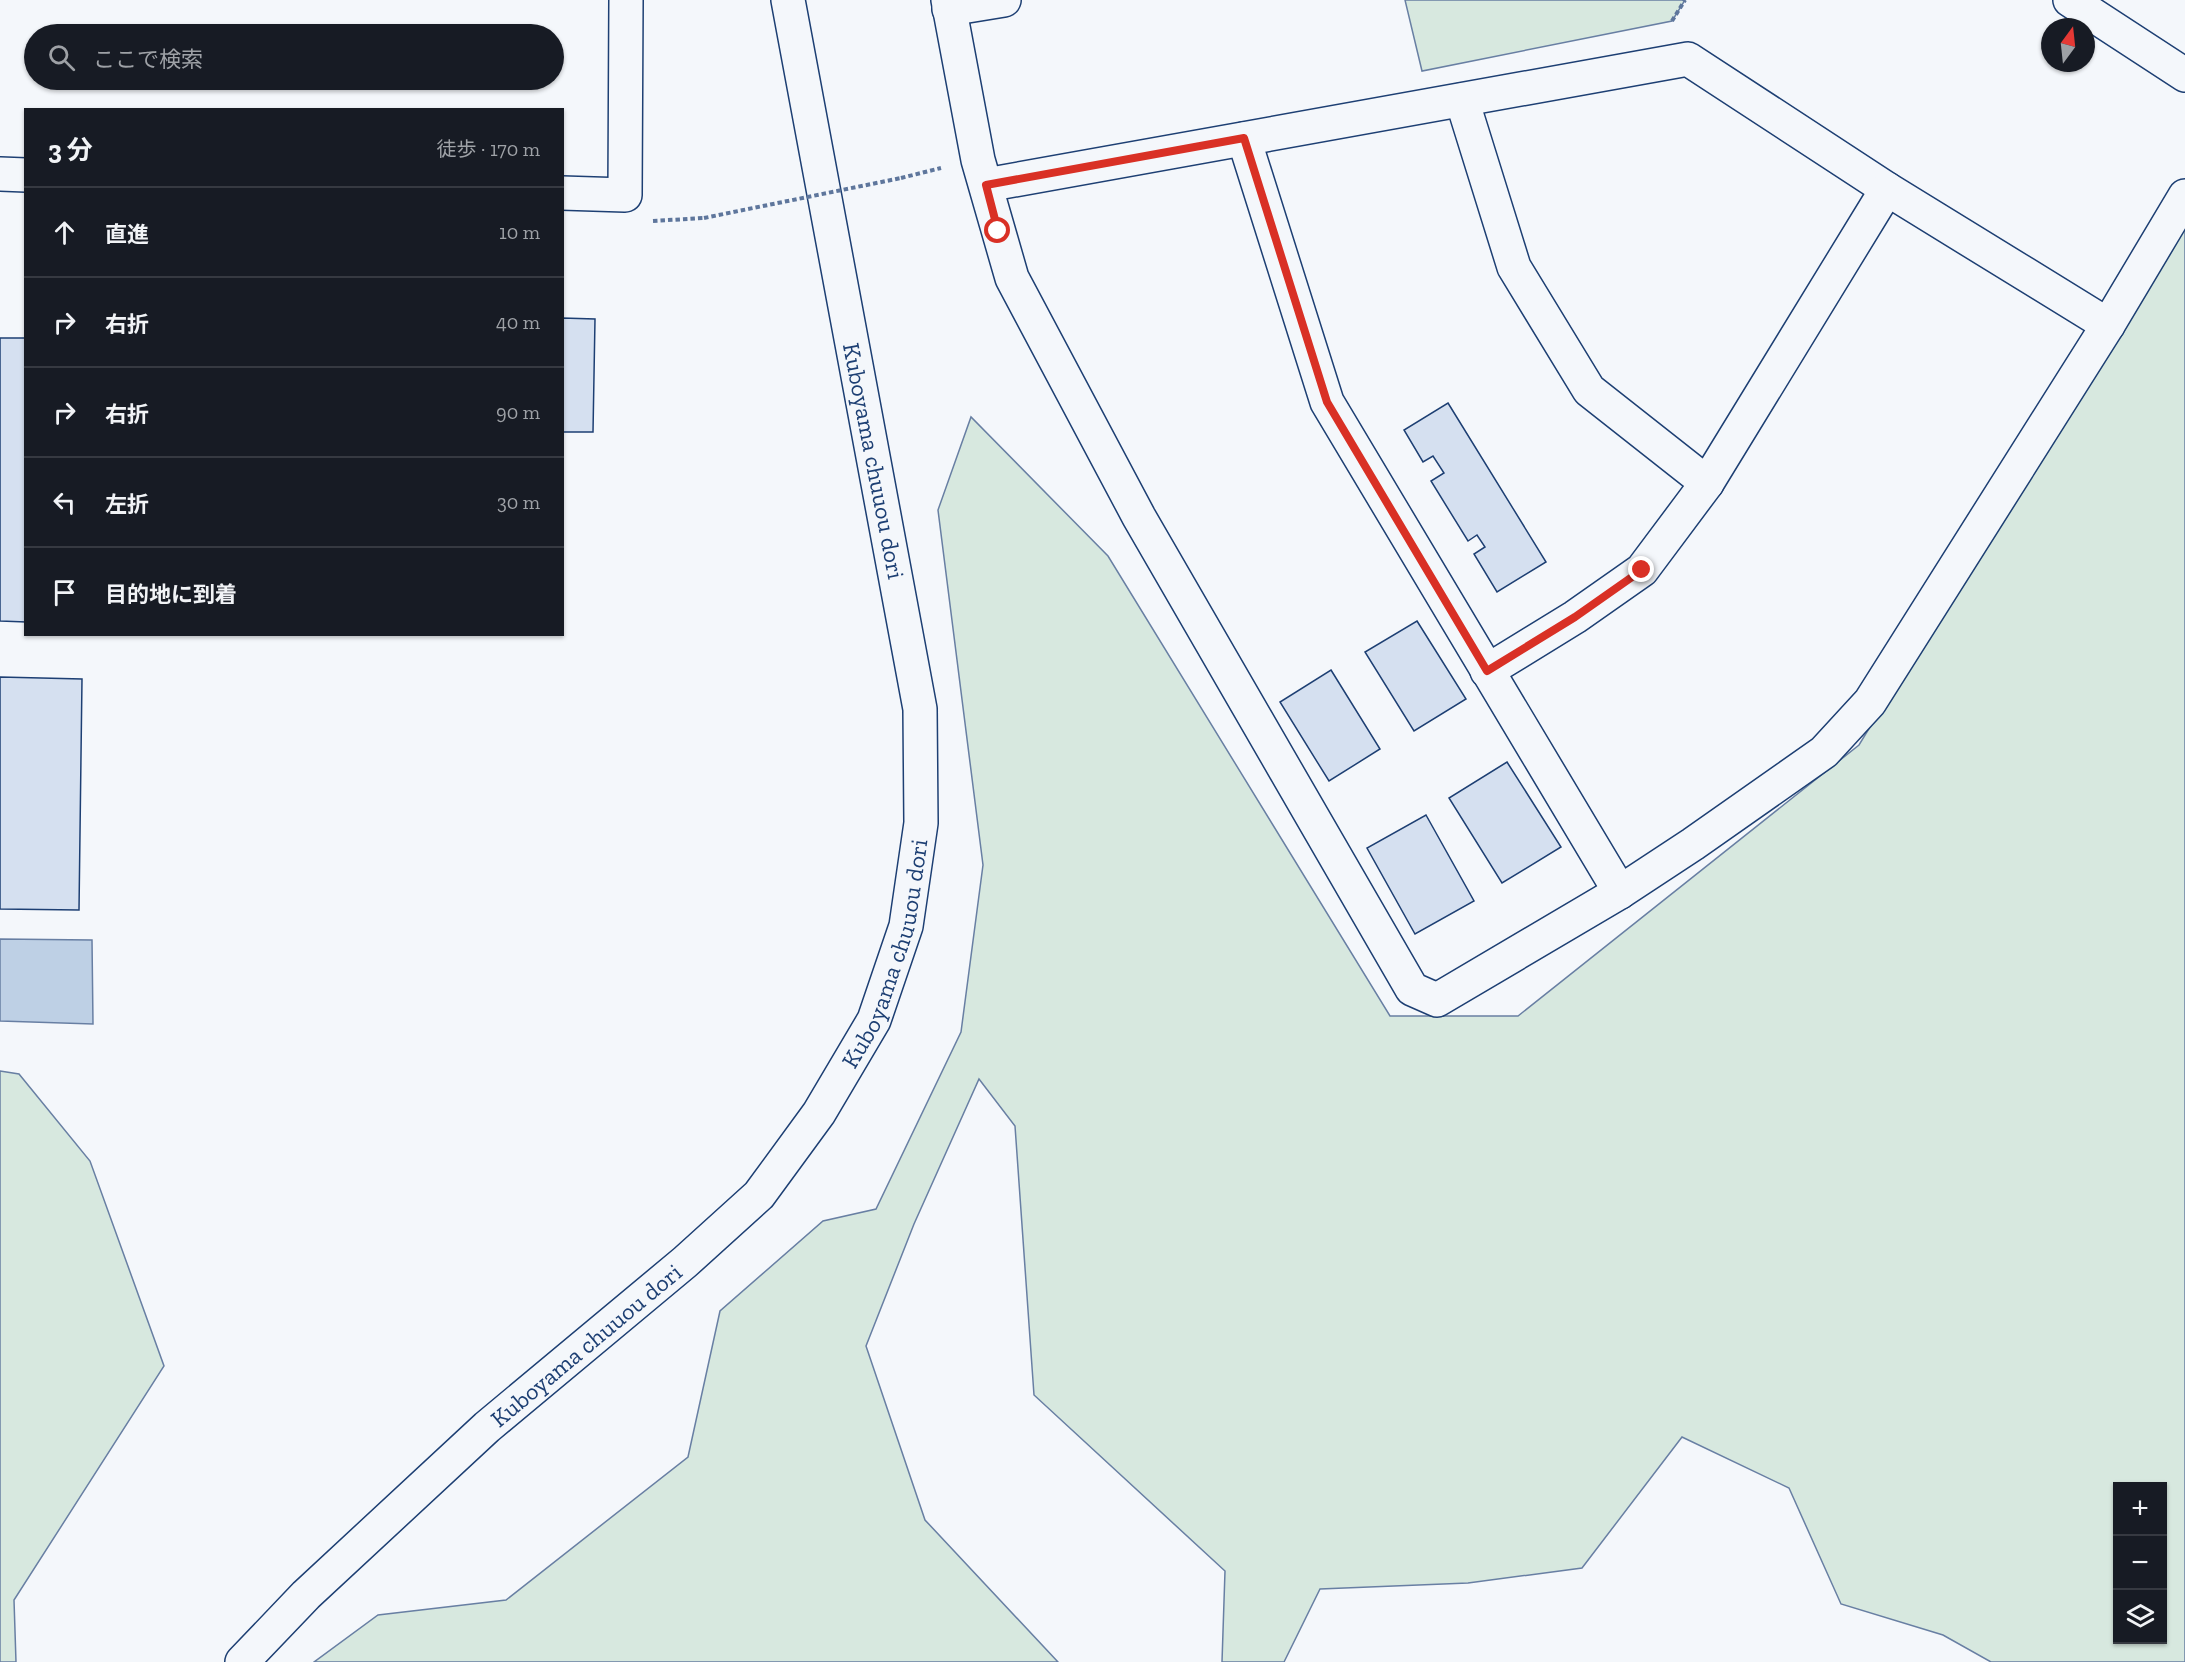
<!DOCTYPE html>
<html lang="ja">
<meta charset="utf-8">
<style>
:root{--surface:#171b24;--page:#20242c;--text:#f1f3f6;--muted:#9ea1a6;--line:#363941}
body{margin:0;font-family:"Zilla Slab","Noto Sans JP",serif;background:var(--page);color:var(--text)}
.controls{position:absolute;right:18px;bottom:18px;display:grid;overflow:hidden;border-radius:0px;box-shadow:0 2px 4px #0004}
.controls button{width:54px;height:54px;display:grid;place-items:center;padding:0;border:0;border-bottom:2px solid var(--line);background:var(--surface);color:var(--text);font:30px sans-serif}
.compass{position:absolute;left:2041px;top:18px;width:54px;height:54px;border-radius:50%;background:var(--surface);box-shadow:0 2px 4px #0004;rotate:15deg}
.stop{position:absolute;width:18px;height:18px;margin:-14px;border:4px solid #d93025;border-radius:50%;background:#fff}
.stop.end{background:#d93025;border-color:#fff;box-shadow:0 2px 6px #0008}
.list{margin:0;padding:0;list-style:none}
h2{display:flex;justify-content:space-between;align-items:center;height:78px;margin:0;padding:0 24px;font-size:26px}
h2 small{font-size:20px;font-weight:400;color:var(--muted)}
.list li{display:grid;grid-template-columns:39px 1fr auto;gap:18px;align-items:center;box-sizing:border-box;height:90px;padding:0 24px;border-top:2px solid var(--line)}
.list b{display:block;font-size:22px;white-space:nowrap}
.list em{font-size:20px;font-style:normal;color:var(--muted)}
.icon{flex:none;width:33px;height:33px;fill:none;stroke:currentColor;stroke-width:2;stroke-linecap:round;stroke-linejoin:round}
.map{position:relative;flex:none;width:2185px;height:1662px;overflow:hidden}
.search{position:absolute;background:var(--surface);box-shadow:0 2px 4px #0004;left:24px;top:24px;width:540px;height:66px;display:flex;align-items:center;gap:15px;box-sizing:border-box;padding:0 21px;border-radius:33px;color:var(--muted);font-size:22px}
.panel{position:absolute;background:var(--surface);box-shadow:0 2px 4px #0004;left:24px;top:108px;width:540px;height:528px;border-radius:0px}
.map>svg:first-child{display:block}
.green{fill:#d7e8df;stroke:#687fa3;stroke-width:1.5;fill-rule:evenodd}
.water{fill:#bed0e5;stroke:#687fa3;stroke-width:1.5}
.building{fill:#d5e0f0;stroke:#1d3f73;stroke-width:1.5}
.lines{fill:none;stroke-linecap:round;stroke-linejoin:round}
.minor-casing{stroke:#1d3f73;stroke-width:36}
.path{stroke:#5e769c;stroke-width:4;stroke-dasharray:4.5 3;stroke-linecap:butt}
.minor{stroke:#f4f7fb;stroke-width:33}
.path-bridge{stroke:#5e769c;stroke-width:4;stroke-dasharray:4.5 3;stroke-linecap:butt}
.route{stroke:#d93025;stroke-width:8}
.labels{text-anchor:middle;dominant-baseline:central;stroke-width:4.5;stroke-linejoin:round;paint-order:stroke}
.street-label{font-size:24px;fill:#1d3f73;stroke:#f4f7fb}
</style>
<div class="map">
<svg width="2185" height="1662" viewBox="0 0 2185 1662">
<rect width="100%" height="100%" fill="#f4f7fb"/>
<path class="green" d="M 1405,0 L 1685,0 L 1672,21 L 1422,71 Z
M 2185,213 L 2185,1662 L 1991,1662 L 1943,1635 L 1841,1604 L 1789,1488 L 1682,1437 L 1582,1568 L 1468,1583 L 1320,1589 L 1284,1662 L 1222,1662 L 1225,1571 L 1034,1395 L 1015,1126 L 979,1079 L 914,1224 L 866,1346 L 925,1520 L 1058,1662 L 314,1662 L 378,1615 L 506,1600 L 688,1457 L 720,1311 L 823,1221 L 876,1209 L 961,1032 L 983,865 L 938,510 L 971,417 L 1108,556 L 1390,1016 L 1518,1016 L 1859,745 ZM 2118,1486 L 2162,1486 L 2162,1640 L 2118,1640 Z
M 0,1071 L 19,1074 L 90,1161 L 164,1366 L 14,1600 L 16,1662 L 0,1662 Z"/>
<path class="water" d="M 0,939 L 92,940 L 93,1024 L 0,1021 Z"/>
<path class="building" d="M 562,318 L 595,319 L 593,432 L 562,432 Z
M 0,338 L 26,338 L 26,622 L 0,621 Z
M 1448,403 L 1546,562 L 1497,592 L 1474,554 L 1485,547 L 1477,535 L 1468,541 L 1431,481 L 1444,473 L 1433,456 L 1423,462 L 1404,430 Z
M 1417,621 L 1466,699 L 1414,731 L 1365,652 Z
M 1331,670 L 1380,749 L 1329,781 L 1280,702 Z
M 0,677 L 82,679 L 79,910 L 0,909 Z
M 1507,762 L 1561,847 L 1502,883 L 1449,798 Z
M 1426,815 L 1474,901 L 1415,934 L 1367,848 Z"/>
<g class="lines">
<defs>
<g id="minor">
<path d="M 948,0 L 978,160 L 1012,278 L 1139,517 L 1412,989 L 1437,1000 L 1620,892 L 1693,844 L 1824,752 L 1870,702 L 2108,325 L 2185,196"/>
<path d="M 2070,0 L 2185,75"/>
<path d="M 949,9 L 1004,0"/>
<path d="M 1462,100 L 1514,267 L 1589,390 L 1707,483"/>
<path d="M 1244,139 L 1327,402 L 1620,892"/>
<path d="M 0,174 L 26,175"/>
<path d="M 986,185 L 1688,59 L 1887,189 L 2108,325"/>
<path d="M 562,193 L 625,195 L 626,0"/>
<path d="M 1487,671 L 1575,617 L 1642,570 L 1707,483 L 1887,189"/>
<path id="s1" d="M 242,1662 L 306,1595 L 487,1427 L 685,1262 L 759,1195 L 819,1113 L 874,1020 L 906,926 L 921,823 L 920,709 L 788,0"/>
</g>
</defs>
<use href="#minor" class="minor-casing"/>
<path class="path" d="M 1672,21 L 1685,0
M 901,178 L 941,168
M 653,221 L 704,218"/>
<use href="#minor" class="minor"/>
<path class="path-bridge" d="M 704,218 L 901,178"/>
</g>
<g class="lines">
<path class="route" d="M 998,231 L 986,185 L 1244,138 L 1327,402 L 1487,671 L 1575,617 L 1642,570"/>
</g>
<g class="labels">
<g class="street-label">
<text transform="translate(874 461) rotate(79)">Kuboyama chuuou dori</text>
<text stroke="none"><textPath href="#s1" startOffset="974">Kuboyama chuuou dori</textPath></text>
<text stroke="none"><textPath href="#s1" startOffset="468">Kuboyama chuuou dori</textPath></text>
</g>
</g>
</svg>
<div class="controls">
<button>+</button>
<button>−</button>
<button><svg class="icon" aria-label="layers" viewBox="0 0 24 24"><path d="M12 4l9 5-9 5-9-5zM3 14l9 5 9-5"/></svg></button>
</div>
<svg class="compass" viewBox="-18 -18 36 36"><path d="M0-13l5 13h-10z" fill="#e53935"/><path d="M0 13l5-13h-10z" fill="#9ea1a6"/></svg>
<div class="stop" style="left:998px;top:231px"></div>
<div class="stop end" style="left:1642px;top:570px"></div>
<div class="search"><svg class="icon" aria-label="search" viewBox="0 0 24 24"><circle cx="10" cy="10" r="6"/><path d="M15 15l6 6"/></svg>ここで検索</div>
<section class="panel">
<h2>3 分<small>徒歩 · 170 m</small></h2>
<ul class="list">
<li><svg class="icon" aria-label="ahead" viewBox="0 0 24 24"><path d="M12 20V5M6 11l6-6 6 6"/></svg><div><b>直進</b></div><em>10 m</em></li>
<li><svg class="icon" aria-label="right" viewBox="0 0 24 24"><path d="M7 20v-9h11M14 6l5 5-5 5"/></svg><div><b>右折</b></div><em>40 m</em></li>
<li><svg class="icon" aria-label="right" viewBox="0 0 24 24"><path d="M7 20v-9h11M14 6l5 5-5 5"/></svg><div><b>右折</b></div><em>90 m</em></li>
<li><svg class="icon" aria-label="left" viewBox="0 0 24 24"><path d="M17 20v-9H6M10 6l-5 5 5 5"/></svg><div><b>左折</b></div><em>30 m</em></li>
<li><svg class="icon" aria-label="arrive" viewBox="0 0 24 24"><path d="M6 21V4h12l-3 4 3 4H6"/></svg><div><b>目的地に到着</b></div></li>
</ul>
</section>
</div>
